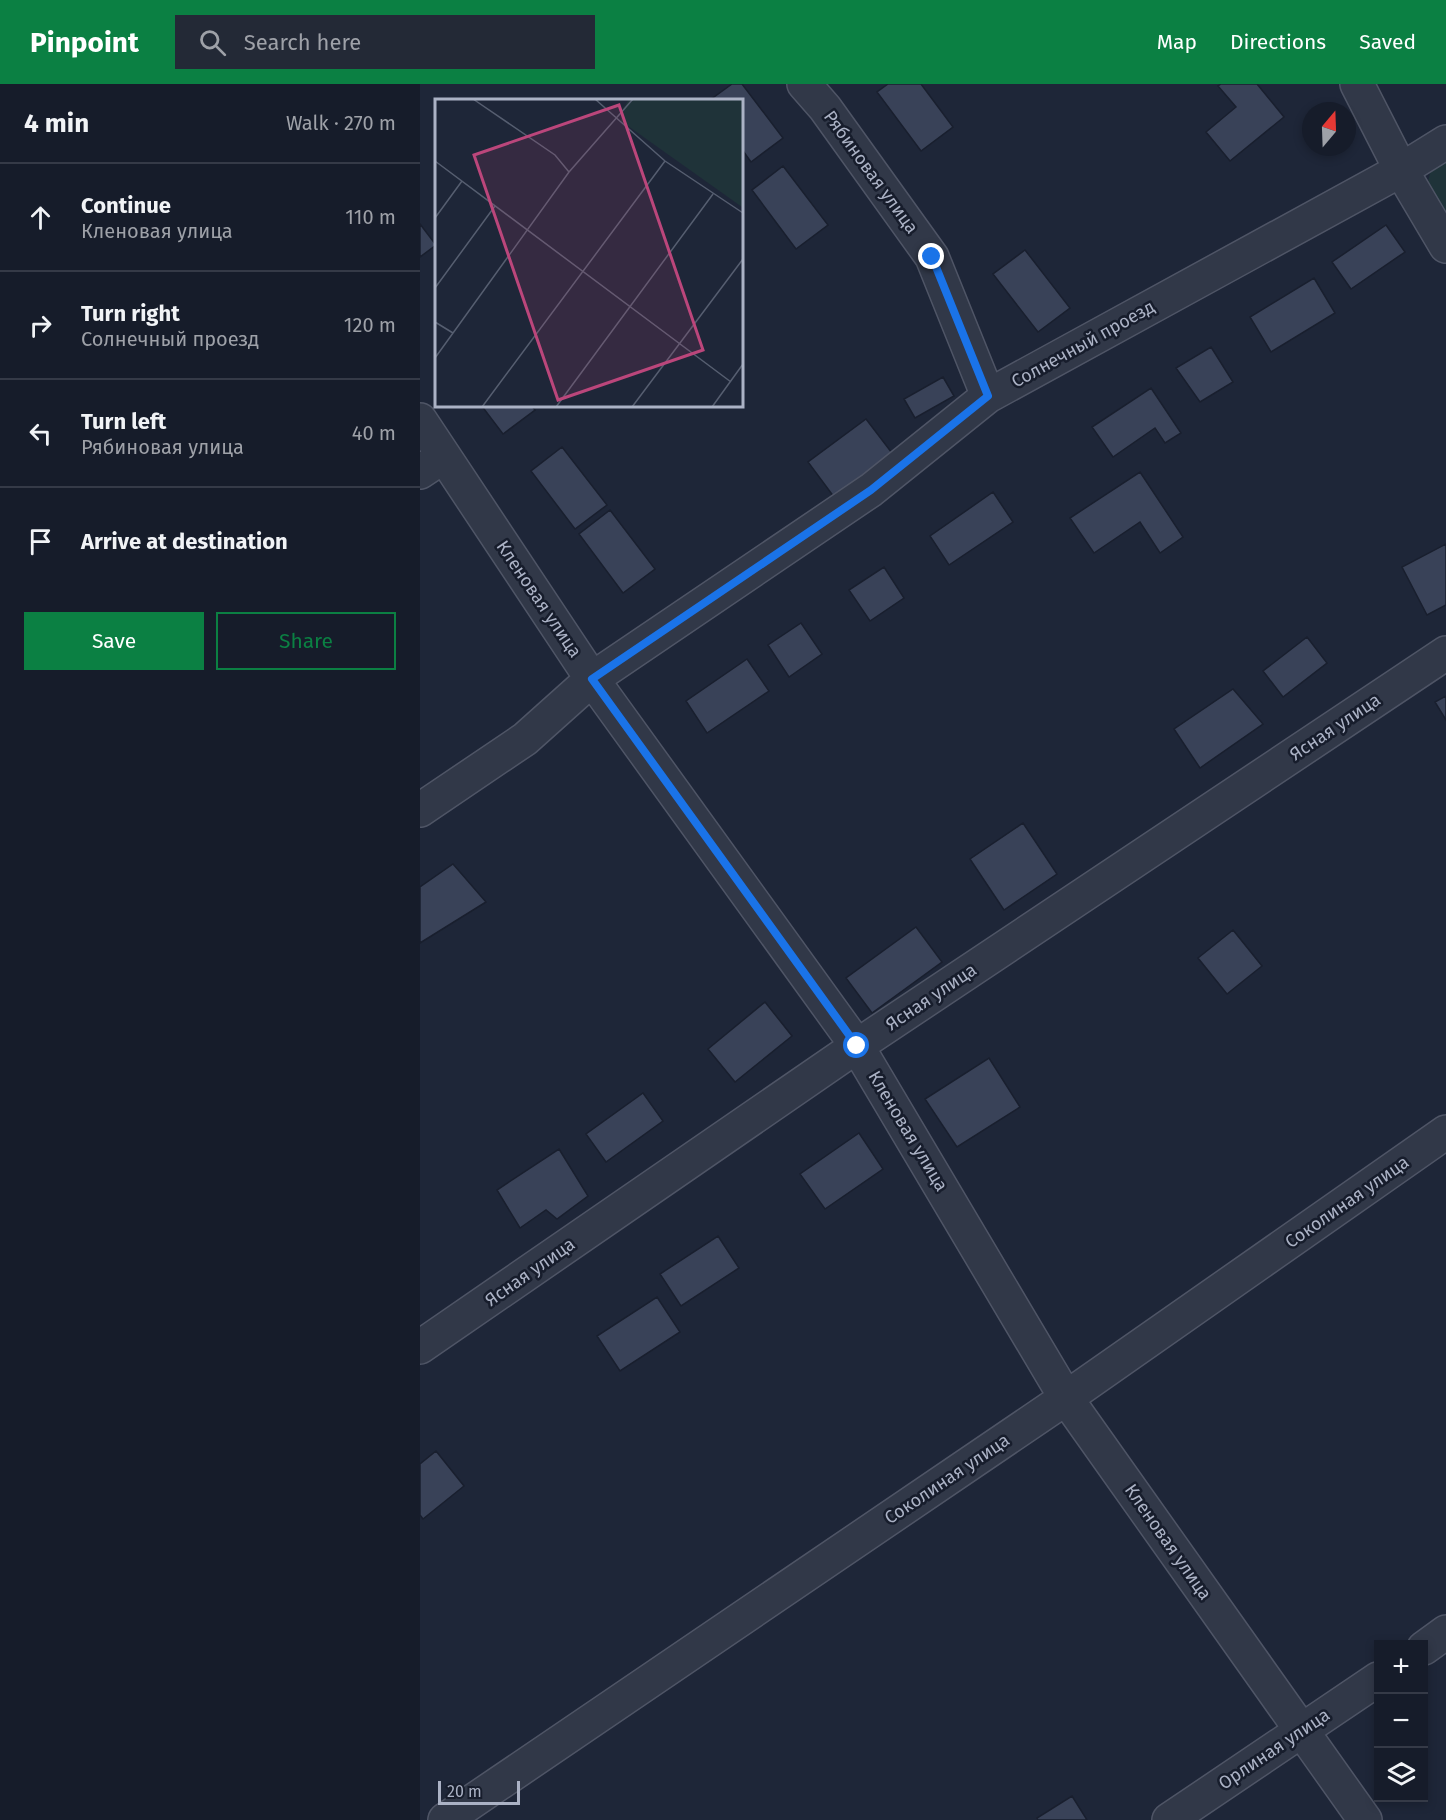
<!DOCTYPE html>
<meta charset="utf-8">
<style>
:root{--surface:#161c2a;--page:#232936;--text:#f1f3f6;--muted:#9ea1a8;--line:#353a47;--accent:#0b8043}
body{margin:0;font-family:"Fira Sans",sans-serif;background:var(--page);color:var(--text)}
.controls{position:absolute;right:18px;bottom:18px;display:grid;overflow:hidden;border-radius:0px;box-shadow:0 3px 9px #0003}
.controls button{width:54px;height:54px;display:grid;place-items:center;padding:0;border:0;border-bottom:2px solid var(--line);background:var(--surface);color:var(--text);font:30px sans-serif}
.compass{position:absolute;left:882px;top:18px;width:54px;height:54px;border-radius:50%;background:var(--surface);box-shadow:0 3px 9px #0003;rotate:19deg}
.scale{position:absolute;left:18px;bottom:15px;width:82px;box-sizing:border-box;padding-left:6px;border:3px solid #abb2c5;border-top:0;font-size:16px;line-height:21px;white-space:nowrap;color:#abb2c5;-webkit-text-stroke:4px #171d2c;paint-order:stroke}
.stop{position:absolute;width:18px;height:18px;margin:-14px;border:4px solid #1a73e8;border-radius:50%;background:#fff}
.stop.end{background:#1a73e8;border-color:#fff;box-shadow:0 2px 6px #0008}
.list{margin:0;padding:0;list-style:none}
h2{display:flex;justify-content:space-between;align-items:center;height:78px;margin:0;padding:0 24px;font-size:26px}
h2 small{font-size:20px;font-weight:400;color:var(--muted)}
.list li{display:grid;grid-template-columns:39px 1fr auto;gap:18px;align-items:center;box-sizing:border-box;height:108px;padding:0 24px;border-top:2px solid var(--line)}
.list b{display:block;font-size:22px;white-space:nowrap}
.list p{margin:0;font-size:20px;white-space:nowrap;color:var(--muted)}
.list em{font-size:20px;font-style:normal;color:var(--muted)}
.actions{display:flex;gap:12px;padding:18px 24px}
.actions a{flex:1;padding:14px 0;border:2px solid var(--accent);border-radius:0px;text-align:center;font-size:21px;color:var(--accent)}
.actions .main{background:var(--accent);color:#fff}
.icon{flex:none;width:33px;height:33px;fill:none;stroke:currentColor;stroke-width:2;stroke-linecap:round;stroke-linejoin:round}
.map{position:relative;flex:none;width:1026px;height:1736px;overflow:hidden}
header{display:flex;align-items:center;gap:36px;box-sizing:border-box;height:84px;padding:0 30px;background:var(--accent);color:#fff}
header strong{font-size:28px}
nav{display:flex;gap:33px;margin-inline-start:auto;font-size:21px}
.search{width:420px;height:54px;background:var(--page);display:flex;align-items:center;gap:15px;box-sizing:border-box;padding:0 21px;border-radius:0px;color:var(--muted);font-size:22px}
main{display:flex}
aside{flex:1;background:var(--surface)}
.map>svg:first-child{display:block}
.green{fill:#1f3339}
.building{fill:#394258;stroke:#191f2e;stroke-width:1.5}
.lines{fill:none;stroke-linecap:round;stroke-linejoin:round}
.minor-casing{stroke:#4f5566;stroke-width:36}
.minor{stroke:#313848;stroke-width:33}
.route{stroke:#1a73e8;stroke-width:8}
.labels{text-anchor:middle;dominant-baseline:central;stroke-width:5;stroke-linejoin:round;paint-order:stroke}
.street-label{font-size:18px;fill:#abb2c5;stroke:#171d2c}
.inset-road{fill:none;stroke:#565e70;stroke-width:1.5}
.view{fill:#bb467b;fill-opacity:0.15;stroke:#bb467b;stroke-width:3}
.inset-edge{fill:none;stroke:#abb2c5;stroke-width:3}
</style>
<header>
<strong>Pinpoint</strong>
<div class="search"><svg class="icon" aria-label="search" viewBox="0 0 24 24"><circle cx="10" cy="10" r="6"/><path d="M15 15l6 6"/></svg>Search here</div>
<nav><a>Map</a><a>Directions</a><a>Saved</a></nav>
</header>
<main>
<aside>
<h2>4 min<small>Walk · 270 m</small></h2>
<ul class="list">
<li><svg class="icon" aria-label="ahead" viewBox="0 0 24 24"><path d="M12 20V5M6 11l6-6 6 6"/></svg><div><b>Continue</b><p>Кленовая улица</p></div><em>110 m</em></li>
<li><svg class="icon" aria-label="right" viewBox="0 0 24 24"><path d="M7 20v-9h11M14 6l5 5-5 5"/></svg><div><b>Turn right</b><p>Солнечный проезд</p></div><em>120 m</em></li>
<li><svg class="icon" aria-label="left" viewBox="0 0 24 24"><path d="M17 20v-9H6M10 6l-5 5 5 5"/></svg><div><b>Turn left</b><p>Рябиновая улица</p></div><em>40 m</em></li>
<li><svg class="icon" aria-label="arrive" viewBox="0 0 24 24"><path d="M6 21V4h12l-3 4 3 4H6"/></svg><div><b>Arrive at destination</b></div></li>
</ul>
<div class="actions"><a class="main">Save</a><a>Share</a></div>
</aside>
<div class="map">
<svg width="1026" height="1736" viewBox="0 0 1026 1736">
<rect width="100%" height="100%" fill="#1e2638"/>
<path class="green" d="M 1026,44 L 1026,137 L 1006,106 L 1020,48 Z"/>
<path class="building" d="M 312,0 L 322,0 L 363,54 L 331,78 L 321,64 L 321,16 L 290,16 Z
M 468,0 L 501,0 L 533,43 L 501,67 L 457,8 Z
M 801,0 L 837,0 L 864,33 L 810,77 L 786,48 L 816,23 L 798,2 Z
M 363,82 L 408,141 L 376,165 L 332,106 Z
M 0,140 L 16,161 L 0,173 Z
M 966,141 L 985,168 L 931,205 L 912,178 Z
M 605,166 L 650,224 L 618,248 L 573,190 Z
M 894,194 L 915,229 L 851,268 L 830,233 Z
M 791,263 L 813,298 L 780,318 L 756,284 Z
M 523,293 L 534,312 L 495,334 L 484,315 Z
M 731,304 L 761,349 L 745,359 L 735,344 L 693,373 L 672,343 Z
M 61,321 L 111,321 L 115,326 L 83,350 Z
M 446,335 L 472,369 L 414,413 L 388,378 Z
M 142,363 L 187,421 L 155,445 L 111,387 Z
M 720,388 L 763,453 L 740,469 L 720,438 L 674,469 L 650,434 Z
M 573,408 L 593,438 L 529,481 L 510,452 Z
M 190,426 L 235,485 L 203,509 L 159,450 Z
M 1026,460 L 1026,521 L 1007,531 L 982,483 Z
M 464,483 L 484,514 L 450,537 L 429,506 Z
M 381,539 L 402,570 L 369,593 L 348,561 Z
M 887,553 L 907,579 L 863,613 L 843,587 Z
M 327,575 L 349,607 L 287,649 L 266,617 Z
M 813,605 L 843,640 L 780,684 L 754,645 Z
M 1026,612 L 1026,636 L 1015,618 Z
M 603,739 L 637,790 L 584,826 L 550,775 Z
M 33,780 L 66,818 L 0,859 L 0,803 Z
M 496,843 L 522,878 L 452,929 L 426,894 Z
M 813,846 L 842,882 L 807,910 L 778,874 Z
M 345,918 L 372,952 L 315,998 L 288,965 Z
M 569,974 L 600,1023 L 537,1063 L 505,1015 Z
M 223,1009 L 243,1037 L 186,1078 L 166,1050 Z
M 439,1049 L 463,1085 L 405,1125 L 380,1090 Z
M 139,1065 L 168,1112 L 137,1135 L 126,1126 L 100,1144 L 77,1106 Z
M 298,1152 L 319,1184 L 261,1222 L 240,1190 Z
M 237,1213 L 260,1248 L 200,1287 L 177,1252 Z
M 16,1367 L 44,1402 L 3,1435 L 0,1431 L 0,1380 Z
M 652,1712 L 667,1736 L 618,1736 L 617,1734 Z"/>
<g class="lines">
<defs>
<path id="minor" d="M 384,0 L 405,24 L 512,173 L 568,312
M 937,0 L 981,86 L 1026,162
M 0,336 L 172,595 L 437,962 L 646,1314 L 945,1736
M 0,388 L 24,372
M 0,726 L 105,655 L 172,595 L 451,406 L 568,312 L 981,86 L 1026,58
M 0,1263 L 437,962 L 1026,569
M 1004,1564 L 1026,1548
M 25,1736 L 646,1314 L 1026,1048
M 749,1736 L 958,1595"/>
</defs>
<use href="#minor" class="minor-casing"/>
<use href="#minor" class="minor"/>
</g>
<g class="lines">
<path class="route" d="M 437,962 L 172,595 L 451,406 L 568,312 L 512,173"/>
</g>
<g class="labels">
<g class="street-label">
<text transform="translate(451 88) rotate(54)">Рябиновая улица</text>
<text transform="translate(663 260) rotate(-29)">Солнечный проезд</text>
<text transform="translate(119 515) rotate(56)">Кленовая улица</text>
<text transform="translate(915 643) rotate(-34)">Ясная улица</text>
<text transform="translate(511 913) rotate(-34)">Ясная улица</text>
<text transform="translate(488 1047) rotate(59)">Кленовая улица</text>
<text transform="translate(927 1118) rotate(-35)">Соколиная улица</text>
<text transform="translate(110 1188) rotate(-35)">Ясная улица</text>
<text transform="translate(527 1395) rotate(-34)">Соколиная улица</text>
<text transform="translate(748 1458) rotate(55)">Кленовая улица</text>
<text transform="translate(854 1665) rotate(-34)">Орлиная улица</text>
</g>
</g>
<g transform="translate(15 15)">
<rect width="308" height="308" fill="#1e2638"/>
<path d="M 194,0 L 307,0 L 307,108 L 186,22 L 186,13 Z" fill="#1f3339"/>
<path class="inset-road" d="M 38,0 L 120,56 L 134,73M 160,0 L 230,62 L 308,114M 0,62 L 296,283M 0,119 L 27,82M 0,189 L 60,107M 0,223 L 18,234M 0,259 L 134,73 L 198,0M 47,308 L 230,62M 121,308 L 278,95M 197,308 L 308,160M 277,308 L 308,265"/>
<path class="view" d="M 184,6 L 268,251 L 123,301 L 39,56 Z"/>
<rect width="308" height="308" class="inset-edge"/>
</g>
</svg>
<div class="controls">
<button>+</button>
<button>−</button>
<button><svg class="icon" aria-label="layers" viewBox="0 0 24 24"><path d="M12 4l9 5-9 5-9-5zM3 14l9 5 9-5"/></svg></button>
</div>
<svg class="compass" viewBox="-18 -18 36 36"><path d="M0-13l5 13h-10z" fill="#e53935"/><path d="M0 13l5-13h-10z" fill="#9ea1a8"/></svg>
<div class="scale">20 m</div>
<div class="stop" style="left:437px;top:962px"></div>
<div class="stop end" style="left:512px;top:173px"></div>
</div>
</main>
